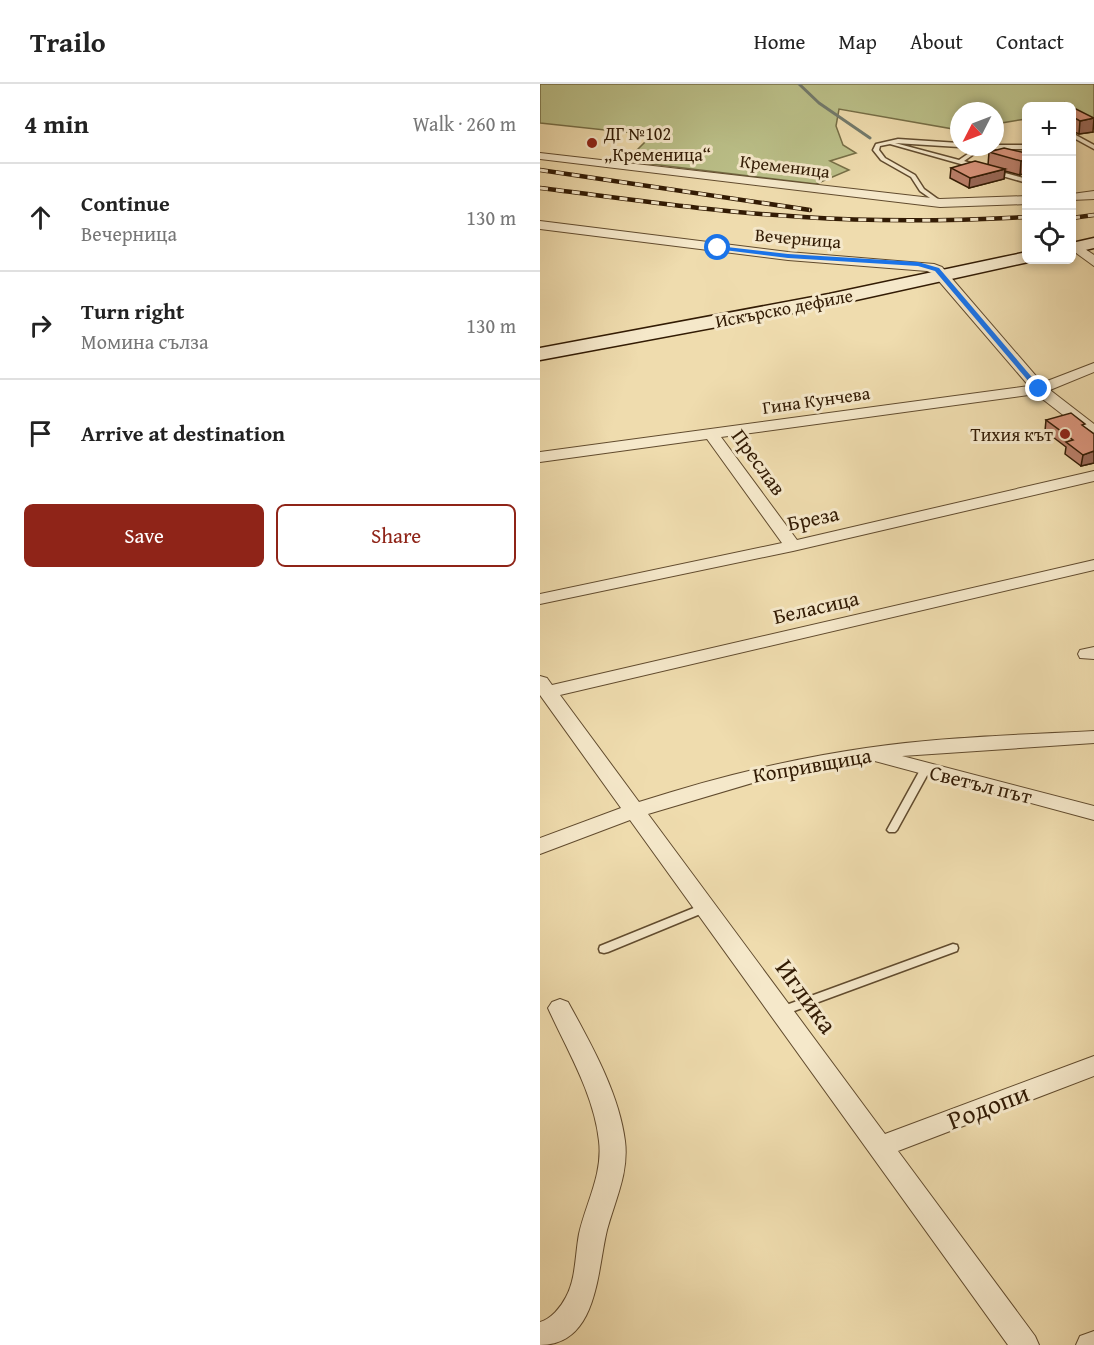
<!DOCTYPE html>
<meta charset="utf-8">
<style>
:root{--surface:#fff;--page:#f6f6f6;--text:#222;--muted:#767676;--line:#e0e0e0;--accent:#8f2418}
body{margin:0;font-family:"Gentium Book Plus",serif;background:var(--page);color:var(--text)}
.controls{position:absolute;right:18px;top:18px;display:grid;overflow:hidden;border-radius:9px;box-shadow:0 3px 9px #0003}
.controls button{width:54px;height:54px;display:grid;place-items:center;padding:0;border:0;border-bottom:2px solid var(--line);background:var(--surface);color:var(--text);font:30px sans-serif}
.compass{position:absolute;left:410px;top:18px;width:54px;height:54px;border-radius:50%;background:var(--surface);box-shadow:0 3px 9px #0003;rotate:228deg}
.stop{position:absolute;width:18px;height:18px;margin:-14px;border:4px solid #1a73e8;border-radius:50%;background:#fff}
.stop.end{background:#1a73e8;border-color:#fff;box-shadow:0 2px 6px #0008}
.list{margin:0;padding:0;list-style:none}
h2{display:flex;justify-content:space-between;align-items:center;height:78px;margin:0;padding:0 24px;font-size:26px}
h2 small{font-size:20px;font-weight:400;color:var(--muted)}
.list li{display:grid;grid-template-columns:39px 1fr auto;gap:18px;align-items:center;box-sizing:border-box;height:108px;padding:0 24px;border-top:2px solid var(--line)}
.list b{display:block;font-size:22px;white-space:nowrap}
.list p{margin:0;font-size:20px;white-space:nowrap;color:var(--muted)}
.list em{font-size:20px;font-style:normal;color:var(--muted)}
.actions{display:flex;gap:12px;padding:18px 24px}
.actions a{flex:1;padding:14px 0;border:2px solid var(--accent);border-radius:9px;text-align:center;font-size:21px;color:var(--accent)}
.actions .main{background:var(--accent);color:#fff}
.icon{flex:none;width:33px;height:33px;fill:none;stroke:currentColor;stroke-width:2;stroke-linecap:round;stroke-linejoin:round}
.map{position:relative;flex:none;width:554px;height:1261px;overflow:hidden}
header{display:flex;align-items:center;gap:36px;box-sizing:border-box;height:84px;padding:0 30px;background:var(--surface);border-bottom:2px solid var(--line)}
header strong{font-size:28px}
nav{display:flex;gap:33px;margin-inline-start:auto;font-size:21px}
main{display:flex}
aside{flex:1;background:var(--surface)}
.map>svg:first-child{display:block}
.green{fill:#bbc089;stroke:#766e46;stroke-width:1.5}
.lines{fill:none;stroke-linecap:round;stroke-linejoin:round}
.stream{stroke:#727a6c;stroke-width:3}
.service-casing{stroke:#614b2e;stroke-width:3}
.minor-casing{stroke:#614b2e;stroke-width:2}
.secondary-casing{stroke:#321b04;stroke-width:3}
.service{fill:#f5e8ca;fill-rule:evenodd}
.minor{fill:#f5e8ca;fill-rule:evenodd}
.secondary{fill:#f5e8ca;fill-rule:evenodd}
.rail-casing{stroke:#321b04;stroke-width:4.5}
.rail{stroke:#f5e8ca;stroke-width:3;stroke-dasharray:8;stroke-linecap:butt}
.wall{fill:#bc816c;stroke:#321b04;stroke-width:1.5}
.shaded-wall{fill:#996958;stroke:#321b04;stroke-width:1.5}
.building{fill:#db967e;stroke:#321b04;stroke-width:1.5}
.route{fill:#1a73e8}
.poi-dot{fill:#8f2418;stroke:#f5e8ca;stroke-width:2}
.labels{text-anchor:middle;dominant-baseline:central;stroke-width:6;stroke-linejoin:round;paint-order:stroke}
.far-poi-label{font-size:18px;fill:#321b04;stroke:#f5e8ca;text-anchor:start}
.far-street-label{font-size:18px;fill:#321b04;stroke:#f5e8ca}
.street-label{font-size:21px;fill:#321b04;stroke:#f5e8ca}
.near-street-label{font-size:26px;fill:#321b04;stroke:#f5e8ca}
</style>
<header>
<strong>Trailo</strong>
<nav><a>Home</a><a>Map</a><a>About</a><a>Contact</a></nav>
</header>
<main>
<aside>
<h2>4 min<small>Walk · 260 m</small></h2>
<ul class="list">
<li><svg class="icon" aria-label="ahead" viewBox="0 0 24 24"><path d="M12 20V5M6 11l6-6 6 6"/></svg><div><b>Continue</b><p>Вечерница</p></div><em>130 m</em></li>
<li><svg class="icon" aria-label="right" viewBox="0 0 24 24"><path d="M7 20v-9h11M14 6l5 5-5 5"/></svg><div><b>Turn right</b><p>Момина сълза</p></div><em>130 m</em></li>
<li><svg class="icon" aria-label="arrive" viewBox="0 0 24 24"><path d="M6 21V4h12l-3 4 3 4H6"/></svg><div><b>Arrive at destination</b></div></li>
</ul>
<div class="actions"><a class="main">Save</a><a>Share</a></div>
</aside>
<div class="map">
<svg width="554" height="1261" viewBox="0 0 554 1261">
<rect width="100%" height="100%" fill="#efdcae"/>
<filter id="stains"><feTurbulence type="fractalNoise" baseFrequency=".00333" numOctaves="4"/><feColorMatrix values="0 0 0 0 .2 0 0 0 0 .09 0 0 0 0 .02 0 0 0 .5 -.17"/></filter>
<radialGradient id="worn" r=".72"><stop offset=".6" stop-color="#630" stop-opacity="0"/><stop offset="1" stop-color="#630" stop-opacity=".3"/></radialGradient>
<path class="green" d="M 0,0 L 554,0 L 554,42 L 532,22 L 487,22 L 486,35 L 455,40 L 455,27 L 419,27 L 419,46 L 299,25 L 296,42 L 303,61 L 316,69 L 290,77 L 309,86 L 276,100 L 86,77 L 112,51 L 0,39 Z"/>
<g class="lines">
<path class="stream" d="M 259,0 L 279,19 L 330,54"/>
<defs>
<path id="service" d="M 532,49 L 554,61 L 554,65 L 532,53 Z
M 358,55 L 419,59 L 419,63 L 355,59 L 419,76 L 438,63 L 444,63 L 424,77 L 437,81 L 438,82 L 435,84 L 350,60 L 340,62 L 339,66 L 345,74 L 375,91 L 384,105 L 402,118 L 402,120 L 400,121 L 380,107 L 371,93 L 341,76 L 333,66 L 336,60 Z
M 455,61 L 487,61 L 487,65 L 448,65 L 445,63 L 455,63 Z
M 454,86 L 487,95 L 487,99 L 452,89 L 451,88 Z
M 385,683 L 390,686 L 357,746 L 355,748 L 349,748 L 347,746 L 380,686 Z
M 166,819 L 170,820 L 171,823 L 170,826 L 68,868 L 64,869 L 60,868 L 59,865 L 60,862 Z
M 413,860 L 417,861 L 418,864 L 417,867 L 246,930 L 242,931 L 238,930 L 237,927 L 238,924 Z"/>
<path id="minor" d="M 0,69 L 400,115 L 487,112 L 487,120 L 400,123 L 0,75 Z
M 554,107 L 554,115 L 532,116 L 532,110 Z
M 0,137 L 248,168 L 394,180 L 402,183 L 502,299 L 554,279 L 554,288 L 510,306 L 554,340 L 554,353 L 549,351 L 496,310 L 181,353 L 257,456 L 554,387 L 554,397 L 253,467 L 0,520 L 0,510 L 242,459 L 167,355 L 0,378 L 0,368 L 489,302 L 392,189 L 387,187 L 248,176 L 0,145 Z
M 536,159 L 554,171 L 554,182 L 532,166 L 532,160 Z
M 554,476 L 554,486 L 20,611 L 99,718 C 173,694 249,675 326,664 C 401,653 478,651 554,647 L 554,659 L 362,672 L 554,722 L 554,736 L 331,676 L 226,695 L 108,730 L 345,1050 L 554,972 L 554,992 L 358,1067 L 495,1252 L 499,1261 L 468,1261 L 90,736 L 0,770 L 0,754 L 81,724 L 0,611 L 0,592 L 7,594 L 12,601 Z
M 554,563 L 554,575 L 540,574 L 538,570 L 540,566 Z
M 20,915 L 28,918 C 51,960 79,1009 85,1057 C 89,1089 75,1116 67,1146 C 57,1187 58,1261 0,1261 L 0,1238 C 11,1235 21,1223 26,1213 C 36,1195 35,1171 39,1150 C 46,1119 63,1090 59,1057 C 54,1010 27,966 8,924 L 12,918 Z
M 554,1247 L 554,1261 L 536,1261 L 540,1252 Z"/>
<path id="secondary" d="M 554,154 L 554,164 L 532,169 L 532,159 Z
M 487,168 L 487,176 L 493,177 L 289,222 L 0,276 L 0,264 L 289,210 Z"/>
</defs>
<use href="#service" class="service-casing"/>
<use href="#minor" class="minor-casing"/>
<use href="#secondary" class="secondary-casing"/>
<use href="#service" class="service"/>
<use href="#minor" class="minor"/>
<use href="#secondary" class="secondary"/>
<defs>
<path id="rail" d="M 0,86 L 270,126
M 0,104 C 88,115 175,128 263,133 C 338,138 412,137 487,133
M 532,134 L 554,131"/>
</defs>
<use href="#rail" class="rail-casing"/>
<use href="#rail" class="rail"/>
</g>
<path class="wall" d="M 526,20 L 553,48 L 539,50 L 532,47 Z
M 449,68 L 486,69 L 480,91 L 465,87 L 464,95 L 429,104 L 410,94 L 411,84 L 448,81 Z
M 506,336 L 545,344 L 554,350 L 554,379 L 541,382 L 525,370 L 526,363 L 505,347 Z"/>
<path class="shaded-wall" d="M 554,34 L 553,48 L 539,50 L 540,37 Z
M 486,76 L 486,89 L 480,91 L 481,77 Z
M 465,85 L 464,95 L 429,104 L 430,94 Z
M 554,367 L 554,379 L 541,382 L 543,371 Z"/>
<path class="building" d="M 526,20 L 554,34 L 540,37 L 533,33 L 531,37 L 531,22 L 512,22 Z
M 464,64 L 486,69 L 486,76 L 481,77 L 449,68 Z
M 435,77 L 465,85 L 430,94 L 411,84 Z
M 531,329 L 545,340 L 542,341 L 554,350 L 554,367 L 543,371 L 526,358 L 533,356 L 506,336 Z"/>
<path class="route" d="M 178,162 L 248,170 L 378,178 L 399,184 L 502,305 L 496,306 L 395,187 L 378,182 L 248,174 L 176,165 Z"/>
<g class="poi-dot">
<circle cx="52" cy="59" r="6"/>
<circle cx="525" cy="350" r="6"/>
</g>
<g class="labels">
<g class="far-poi-label">
<text x="64" y="49">ДГ №102<tspan x="64" dy="21">„Кременица“</tspan></text>
<text x="513" y="350" text-anchor="end">Тихия кът</text>
</g>
<g class="far-street-label">
<text transform="translate(245 82) rotate(7)">Кременица</text>
<text transform="translate(258 154) rotate(5)">Вечерница</text>
<text transform="translate(244 224) rotate(-11)">Искърско дефиле</text>
<text transform="translate(276 316) rotate(-8)">Гина Кунчева</text>
</g>
<g class="street-label">
<text transform="translate(219 378) rotate(54)">Преслав</text>
<text transform="translate(273 434) rotate(-12)">Бреза</text>
<text transform="translate(276 523) rotate(-13)">Беласица</text>
<text transform="translate(272 681) rotate(-10)">Копривщица</text>
<text transform="translate(441 700) rotate(14)">Светъл път</text>
</g>
<g class="near-street-label">
<text transform="translate(267 912) rotate(54)">Иглика</text>
<text transform="translate(448 1022) rotate(-21)">Родопи</text>
</g>
</g>
<rect width="100%" height="100%" filter="url(#stains)"/>
<rect width="100%" height="100%" fill="url(#worn)"/>
</svg>
<div class="controls">
<button>+</button>
<button>−</button>
<button><svg class="icon" aria-label="locate" viewBox="0 0 24 24"><circle cx="12" cy="12" r="6"/><path d="M12 2v4M12 18v4M2 12h4M18 12h4"/></svg></button>
</div>
<svg class="compass" viewBox="-18 -18 36 36"><path d="M0-13l5 13h-10z" fill="#e53935"/><path d="M0 13l5-13h-10z" fill="#767676"/></svg>
<div class="stop" style="left:178px;top:164px"></div>
<div class="stop end" style="left:499px;top:305px"></div>
</div>
</main>
